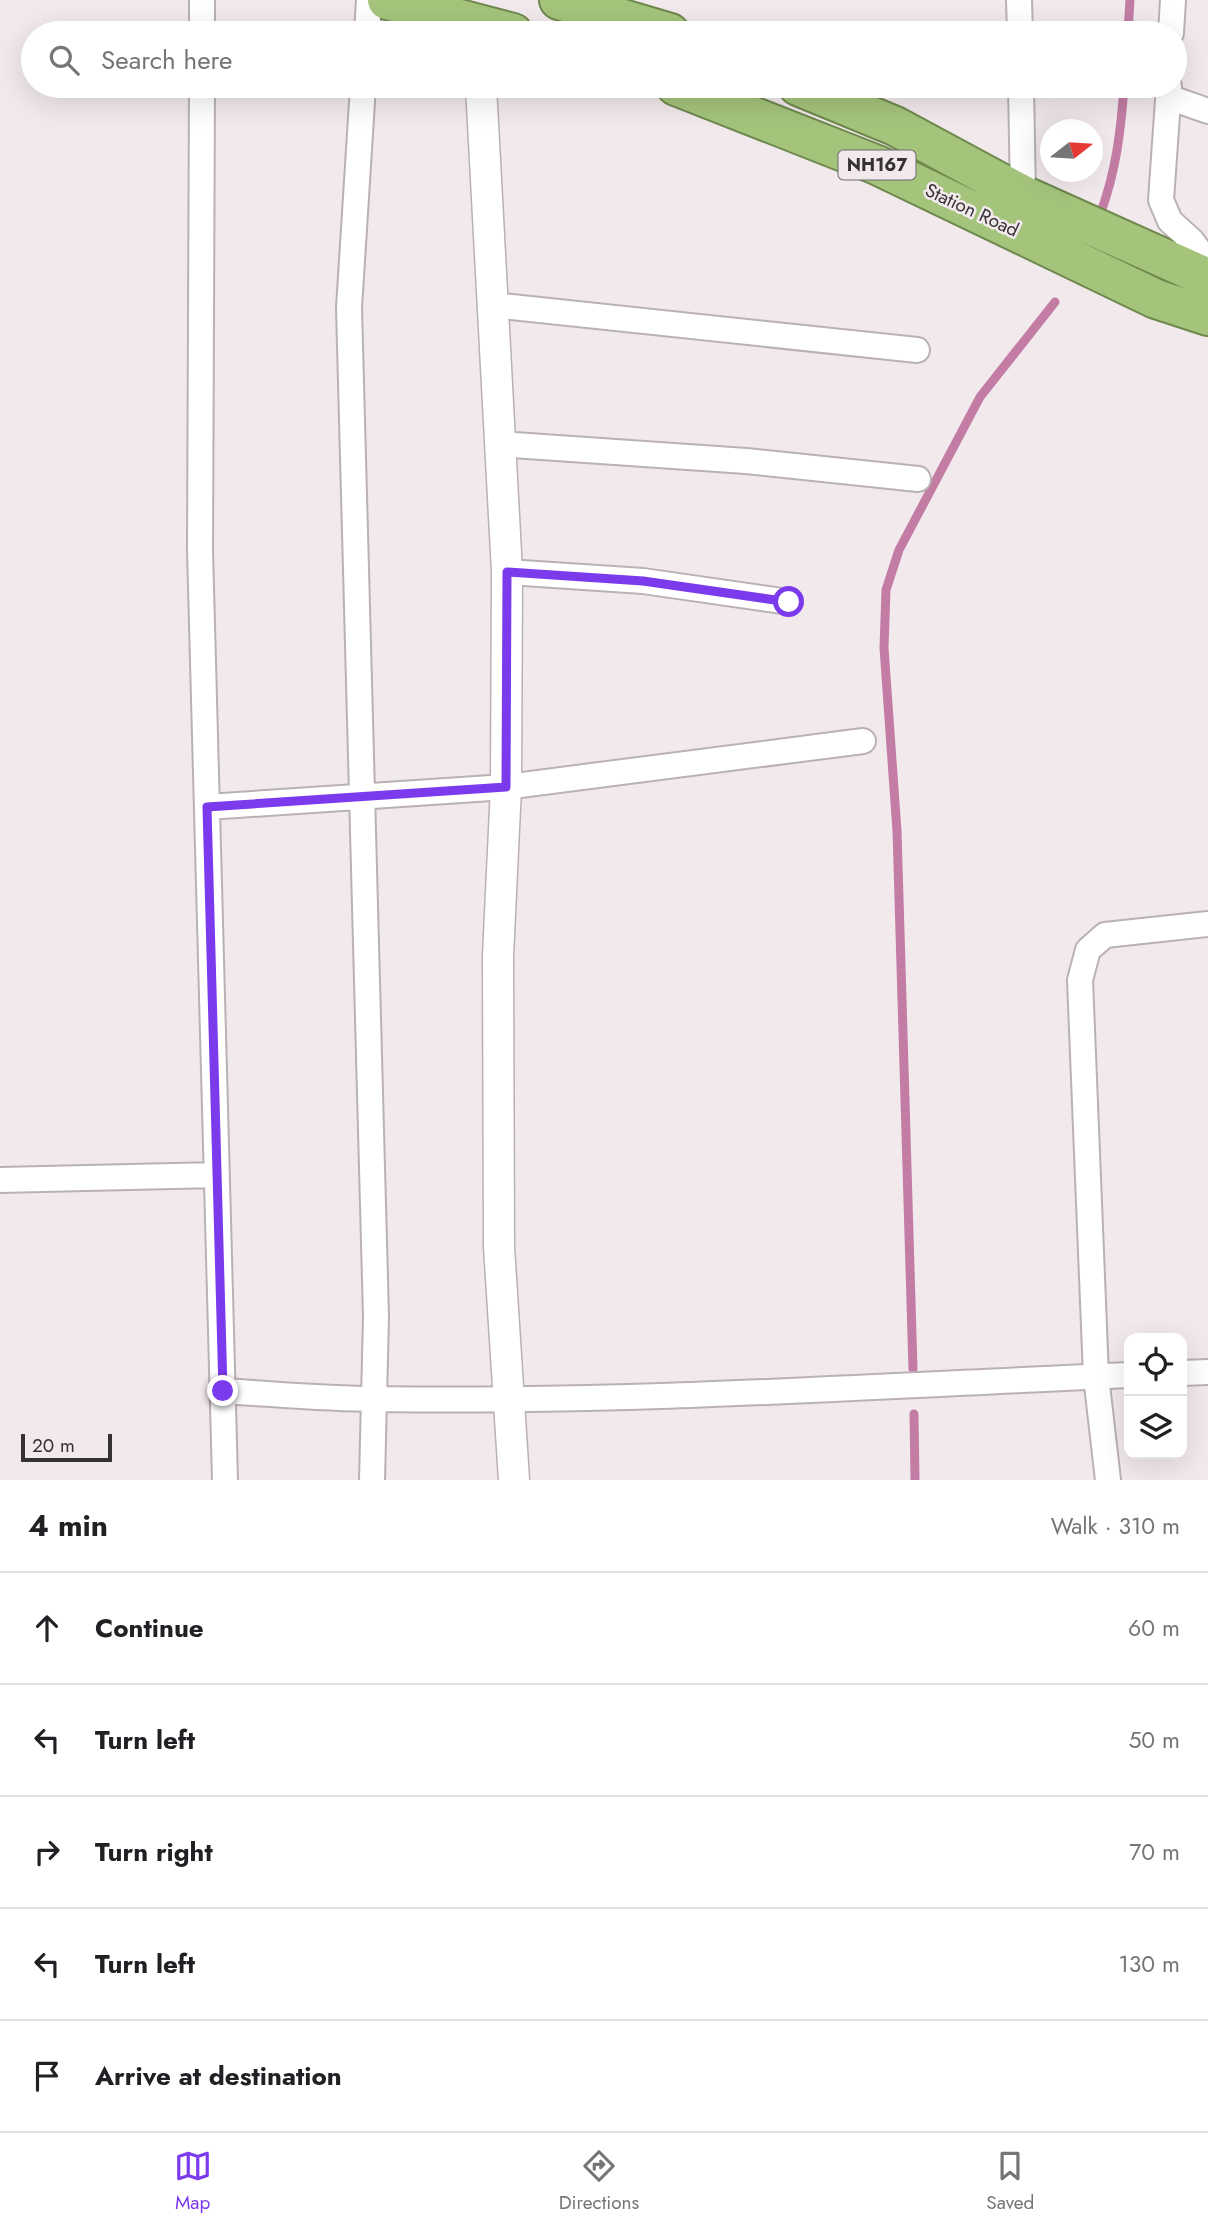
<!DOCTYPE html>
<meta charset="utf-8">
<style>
:root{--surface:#fff;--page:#f6f6f6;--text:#202124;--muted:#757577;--line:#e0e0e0;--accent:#7c3aed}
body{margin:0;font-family:Jost,sans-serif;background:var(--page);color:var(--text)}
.controls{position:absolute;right:21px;bottom:21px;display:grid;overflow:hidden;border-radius:14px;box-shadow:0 7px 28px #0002}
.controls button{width:63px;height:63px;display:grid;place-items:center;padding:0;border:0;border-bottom:2px solid var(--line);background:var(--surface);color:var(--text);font:35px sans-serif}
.compass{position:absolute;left:1040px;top:119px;width:63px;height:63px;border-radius:50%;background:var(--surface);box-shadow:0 7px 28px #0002;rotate:73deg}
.scale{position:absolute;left:21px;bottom:18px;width:91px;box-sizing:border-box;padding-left:7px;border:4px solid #363234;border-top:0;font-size:19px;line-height:24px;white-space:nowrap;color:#363234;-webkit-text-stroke:5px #f2e9ed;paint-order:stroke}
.stop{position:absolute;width:21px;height:21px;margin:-16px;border:5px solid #7c3aed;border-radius:50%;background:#fff}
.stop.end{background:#7c3aed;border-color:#fff;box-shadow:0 2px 7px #0008}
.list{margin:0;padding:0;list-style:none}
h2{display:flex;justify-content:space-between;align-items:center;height:91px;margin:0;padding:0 28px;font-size:30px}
h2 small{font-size:23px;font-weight:400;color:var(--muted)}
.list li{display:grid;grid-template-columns:46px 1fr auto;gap:21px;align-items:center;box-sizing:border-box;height:112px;padding:0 28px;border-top:2px solid var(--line)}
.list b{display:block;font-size:26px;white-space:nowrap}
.list em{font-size:23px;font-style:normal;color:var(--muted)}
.icon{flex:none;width:38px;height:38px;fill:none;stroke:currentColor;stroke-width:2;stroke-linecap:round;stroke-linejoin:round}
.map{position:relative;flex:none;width:1208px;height:1480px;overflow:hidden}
.search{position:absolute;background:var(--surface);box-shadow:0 7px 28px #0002;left:21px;right:21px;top:21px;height:77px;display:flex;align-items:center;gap:18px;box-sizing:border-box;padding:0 24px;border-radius:38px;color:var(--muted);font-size:26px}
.sheet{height:651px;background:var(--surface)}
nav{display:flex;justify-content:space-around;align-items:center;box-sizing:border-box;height:98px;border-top:2px solid var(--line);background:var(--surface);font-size:19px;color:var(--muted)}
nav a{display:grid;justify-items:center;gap:4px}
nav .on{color:var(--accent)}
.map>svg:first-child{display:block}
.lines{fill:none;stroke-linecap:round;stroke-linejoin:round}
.stream{stroke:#c37da4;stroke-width:9}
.minor-casing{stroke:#bab1b5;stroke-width:28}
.tertiary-casing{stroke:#bab1b5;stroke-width:33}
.trunk-casing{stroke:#6f884d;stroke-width:42}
.minor{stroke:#fff;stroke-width:24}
.tertiary{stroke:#fff;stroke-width:30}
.trunk{stroke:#a4c47c;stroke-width:38}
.route{stroke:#7c3aed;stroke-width:9}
.labels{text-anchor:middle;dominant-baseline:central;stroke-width:5;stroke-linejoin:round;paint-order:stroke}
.shield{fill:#f2e9ed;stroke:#6e696c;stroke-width:2}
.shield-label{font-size:18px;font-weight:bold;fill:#363234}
.street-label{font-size:19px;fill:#363234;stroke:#f2e9ed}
</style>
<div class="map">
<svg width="1208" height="1480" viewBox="0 0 1208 1480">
<rect width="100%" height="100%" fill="#f2e9ed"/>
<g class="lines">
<path class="stream" d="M 1128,33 L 1130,0
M 1101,212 C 1116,171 1121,130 1124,86
M 913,1369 L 897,831 L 884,648 L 886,590 L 899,550 L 980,397 L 1055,302
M 914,1414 L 915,1480"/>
<defs>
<path id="minor" d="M 1019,0 L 1020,33
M 202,33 L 202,0
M 367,33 L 369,0
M 1171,33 L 1173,0
M 202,86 L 200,550 L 225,1480
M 363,86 L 349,308 L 376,1317 L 372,1480
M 1021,86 L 1023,195
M 1169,86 L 1161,200 L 1170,221 L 1192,241 L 1208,263
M 1168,97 L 1208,111
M 493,305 L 917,350
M 499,444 L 746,461 L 918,479
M 507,572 L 643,581 L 789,602
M 207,807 L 506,787 L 863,741
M 0,1180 L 217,1175
M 1182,1373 L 1208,1372
M 223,1391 C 274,1394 325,1399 376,1399 C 627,1403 879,1386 1129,1375
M 1108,1480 L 1096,1376 L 1080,980 L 1088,950 L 1105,935 L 1208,924"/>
<path id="tertiary" d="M 481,86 L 507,572 L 506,787 L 498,956 L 499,1247 L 514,1480"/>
<path id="trunk" d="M 387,0 L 513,33
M 559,0 L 670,33
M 676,86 L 877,165 L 1156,299 L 1208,316
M 798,86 L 895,126 L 1023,195 L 1208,278"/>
</defs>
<use href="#minor" class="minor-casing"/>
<use href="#tertiary" class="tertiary-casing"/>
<use href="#trunk" class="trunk-casing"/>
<use href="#minor" class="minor"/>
<use href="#tertiary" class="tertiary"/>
<use href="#trunk" class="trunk"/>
</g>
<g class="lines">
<path class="route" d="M 223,1391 L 207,807 L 506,787 L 507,572 L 643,581 L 789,602"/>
</g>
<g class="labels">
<rect class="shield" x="838.5" y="150.5" width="77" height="29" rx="5"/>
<g class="shield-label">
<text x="877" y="165">NH167</text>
</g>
<g class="street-label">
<text transform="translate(972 210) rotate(25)">Station Road</text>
</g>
</g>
</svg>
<div class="controls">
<button><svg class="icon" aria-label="locate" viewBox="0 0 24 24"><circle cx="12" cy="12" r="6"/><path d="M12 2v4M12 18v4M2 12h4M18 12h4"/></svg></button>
<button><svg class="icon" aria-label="layers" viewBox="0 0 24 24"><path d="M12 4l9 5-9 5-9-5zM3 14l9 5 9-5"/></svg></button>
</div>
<svg class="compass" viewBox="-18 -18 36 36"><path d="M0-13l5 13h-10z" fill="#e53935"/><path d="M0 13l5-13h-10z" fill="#757577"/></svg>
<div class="scale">20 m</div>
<div class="stop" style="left:789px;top:602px"></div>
<div class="stop end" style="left:223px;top:1391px"></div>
<div class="search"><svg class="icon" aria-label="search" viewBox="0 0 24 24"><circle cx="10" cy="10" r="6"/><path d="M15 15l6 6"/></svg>Search here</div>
</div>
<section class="sheet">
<h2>4 min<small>Walk · 310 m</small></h2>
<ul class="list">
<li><svg class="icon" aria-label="ahead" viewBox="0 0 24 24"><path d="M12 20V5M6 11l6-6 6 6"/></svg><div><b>Continue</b></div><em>60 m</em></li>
<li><svg class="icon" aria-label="left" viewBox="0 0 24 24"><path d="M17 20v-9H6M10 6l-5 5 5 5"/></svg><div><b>Turn left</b></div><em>50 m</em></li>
<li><svg class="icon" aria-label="right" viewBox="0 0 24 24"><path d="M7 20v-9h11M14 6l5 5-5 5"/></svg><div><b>Turn right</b></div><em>70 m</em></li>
<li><svg class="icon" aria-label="left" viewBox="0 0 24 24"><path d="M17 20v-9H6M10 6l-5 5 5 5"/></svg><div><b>Turn left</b></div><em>130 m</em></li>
<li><svg class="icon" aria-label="arrive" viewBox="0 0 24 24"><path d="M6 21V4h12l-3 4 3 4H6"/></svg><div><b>Arrive at destination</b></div></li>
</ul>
</section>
<nav>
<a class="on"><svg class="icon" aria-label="map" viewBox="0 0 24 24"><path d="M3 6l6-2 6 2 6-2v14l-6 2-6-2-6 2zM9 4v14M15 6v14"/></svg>Map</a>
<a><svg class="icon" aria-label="directions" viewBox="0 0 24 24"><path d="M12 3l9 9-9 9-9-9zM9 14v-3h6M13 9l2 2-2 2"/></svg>Directions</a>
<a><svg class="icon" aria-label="saved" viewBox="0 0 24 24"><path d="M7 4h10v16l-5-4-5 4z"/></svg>Saved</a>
</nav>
